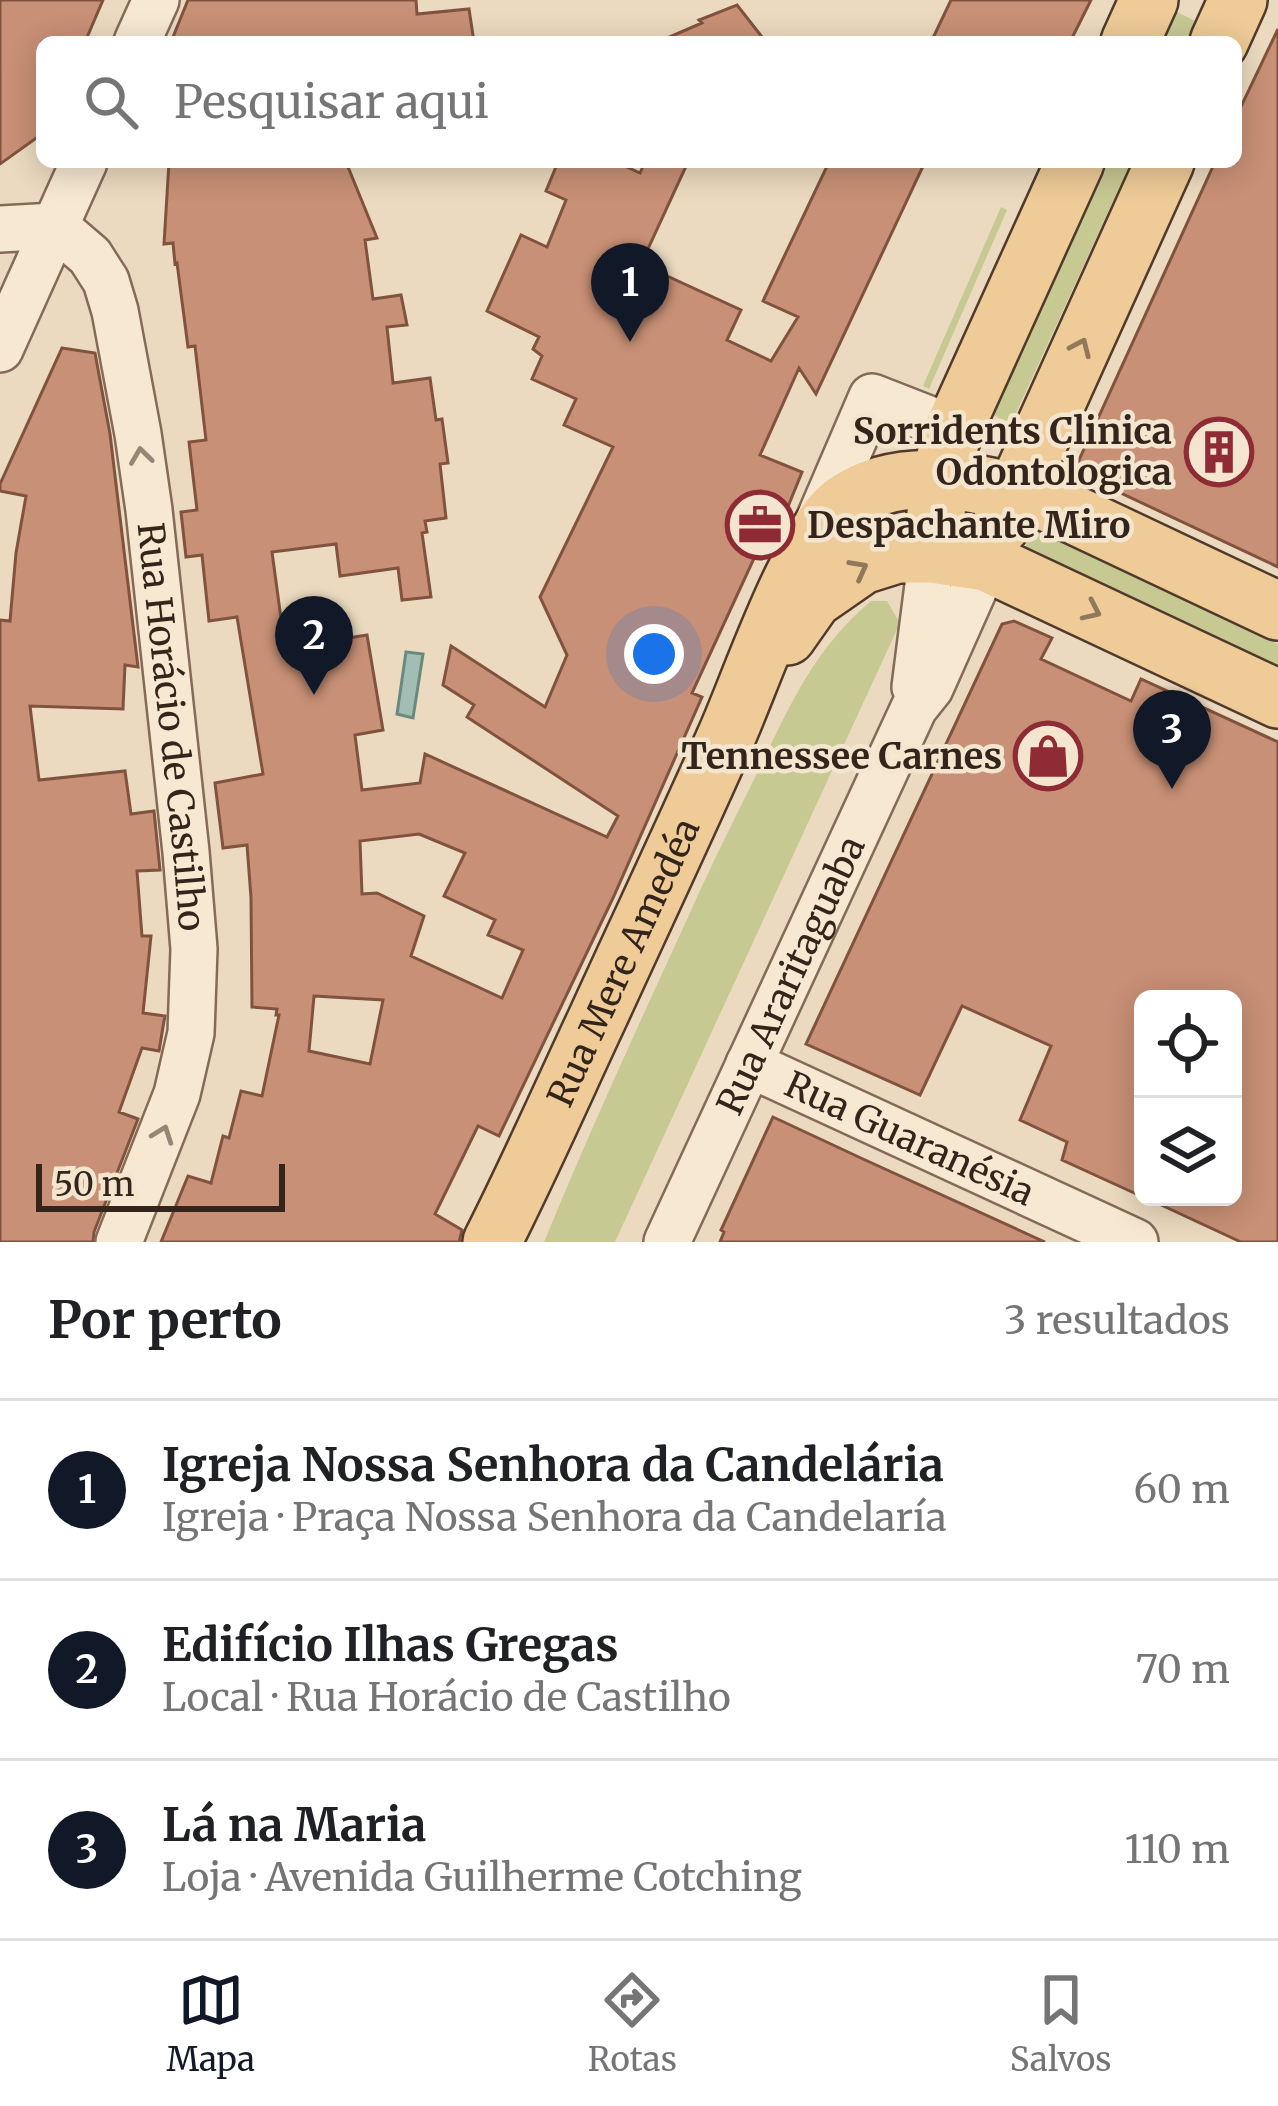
<!DOCTYPE html>
<html lang="pt">
<meta charset="utf-8">
<style>
:root{--surface:#fff;--page:#f6f6f6;--text:#202124;--muted:#757577;--line:#e0e0e0;--accent:#111827}
body{margin:0;font-family:Merriweather,serif;background:var(--page);color:var(--text)}
.controls{position:absolute;right:36px;bottom:36px;display:grid;overflow:hidden;border-radius:18px;box-shadow:0 6px 30px #0003}
.controls button{width:108px;height:108px;display:grid;place-items:center;padding:0;border:0;border-bottom:3px solid var(--line);background:var(--surface);color:var(--text);font:60px sans-serif}
.scale{position:absolute;left:36px;bottom:30px;width:249px;box-sizing:border-box;padding-left:12px;border:6px solid #33251c;border-top:0;font-size:33px;line-height:42px;white-space:nowrap;color:#33251c;-webkit-text-stroke:9px #f3e5ce;paint-order:stroke}
.you{position:absolute;left:654px;top:654px;width:42px;height:42px;margin:-30px;border:9px solid #fff;border-radius:50%;background:#1a73e8;box-shadow:0 0 0 18px #1a73e833}
.badge{display:grid;place-items:center;width:78px;height:78px;border-radius:50%;background:var(--accent);color:#fff;font-size:39px;font-weight:700}
.pin{position:absolute;translate:-50% -99px;filter:drop-shadow(0 3px 6px #0008)}
.pin::after{content:'';position:absolute;top:63px;width:42px;height:36px;background:inherit;clip-path:polygon(0 0,100% 0,50% 100%)}
.list{margin:0;padding:0;list-style:none}
h2{display:flex;justify-content:space-between;align-items:center;height:156px;margin:0;padding:0 48px;font-size:51px}
h2 small{font-size:39px;font-weight:400;color:var(--muted)}
.list li{display:grid;grid-template-columns:78px 1fr auto;gap:36px;align-items:center;box-sizing:border-box;height:180px;padding:0 48px;border-top:3px solid var(--line)}
.list b{display:block;font-size:45px;white-space:nowrap}
.list p{margin:0;font-size:39px;white-space:nowrap;color:var(--muted)}
.list em{font-size:39px;font-style:normal;color:var(--muted)}
.icon{flex:none;width:66px;height:66px;fill:none;stroke:currentColor;stroke-width:2;stroke-linecap:round;stroke-linejoin:round}
.map{position:relative;flex:none;width:1278px;height:1242px;overflow:hidden}
.search{position:absolute;background:var(--surface);box-shadow:0 6px 30px #0003;left:36px;right:36px;top:36px;height:132px;display:flex;align-items:center;gap:30px;box-sizing:border-box;padding:0 42px;border-radius:18px;color:var(--muted);font-size:45px}
.sheet{height:696px;background:var(--surface)}
nav{display:flex;justify-content:space-around;align-items:center;box-sizing:border-box;height:168px;border-top:3px solid var(--line);background:var(--surface);font-size:33px;color:var(--muted)}
nav a{display:grid;justify-items:center;gap:6px}
nav .on{color:var(--accent)}
.map>svg:first-child{display:block}
.green{fill:#c7c993}
.water{fill:#a2bdb3;stroke:#6a8a7f;stroke-width:3}
.building{fill:#c89076;stroke:#81533f;stroke-width:3;fill-rule:evenodd}
.lines{fill:none;stroke-linecap:round;stroke-linejoin:round}
.minor-casing{stroke:#836b58;stroke-width:50}
.major-casing{stroke:#513a2c;stroke-width:62}
.minor{stroke:#f7e8d1;stroke-width:45}
.major{stroke:#eecb97;stroke-width:57}
.oneway{stroke:#90785a}
.oneway2{stroke:#958676}
.labels{text-anchor:middle;dominant-baseline:central;stroke-width:9;stroke-linejoin:round;paint-order:stroke}
.poi-label{font-size:36px;font-weight:bold;fill:#33251c;stroke:#f3e5ce;text-anchor:end}
.street-label{font-size:36px;fill:#33251c;stroke:#f3e5ce}
</style>
<div class="map">
<svg width="1278" height="1242" viewBox="0 0 1278 1242">
<rect width="100%" height="100%" fill="#ebdabf"/>
<path class="green" d="M 1177,12 L 1195,21 L 1186,42 L 1163,42 Z
M 1109,162 L 1131,162 L 1011,424 L 993,415 Z
M 1001,207 L 1007,210 L 929,389 L 923,386 Z
M 1033,529 L 1278,644 L 1278,666 L 1025,547 Z
M 871,601 L 887,601 L 900,623 L 615,1242 L 544,1242 C 589,1132 639,1024 689,915 C 711,865 736,816 760,767 C 791,703 815,648 871,601 Z"/>
<path class="water" d="M 406,652 L 423,654 L 413,718 L 397,714 Z"/>
<path class="building" d="M 0,0 L 103,0 L 85,42 L 42,42 L 42,134 L 0,164 Z
M 188,0 L 416,0 L 417,14 L 469,9 L 474,42 L 171,42 Z
M 951,0 L 1091,0 L 1070,42 L 931,42 Z
M 737,5 L 766,42 L 658,42 L 702,23 L 699,20 Z
M 1278,29 L 1278,567 L 1074,471 L 1215,162 L 1236,162 L 1236,117 Z
M 169,162 L 346,162 L 377,238 L 365,240 L 373,299 L 401,295 L 407,325 L 387,327 L 393,383 L 430,378 L 436,420 L 442,419 L 448,463 L 440,464 L 446,518 L 425,521 L 427,532 L 422,533 L 431,597 L 402,600 L 398,568 L 340,576 L 336,544 L 272,552 L 285,648 L 367,635 L 383,730 L 355,735 L 362,790 L 420,783 L 425,754 L 607,837 L 618,816 L 467,717 L 474,705 L 443,685 L 451,646 L 545,707 L 567,655 L 540,597 L 613,447 L 564,425 L 576,399 L 532,379 L 542,356 L 533,349 L 539,337 L 487,311 L 521,235 L 547,247 L 566,200 L 546,191 L 558,162 L 616,162 L 640,173 L 645,162 L 688,162 L 641,264 L 741,310 L 727,340 L 771,361 L 798,317 L 763,301 L 829,162 L 925,162 L 816,394 L 799,368 L 760,455 L 802,472 L 783,519 L 774,515 L 692,693 L 702,697 L 613,898 L 499,1136 L 478,1126 L 435,1214 L 462,1230 L 459,1242 L 161,1242 L 188,1176 L 211,1183 L 223,1136 L 229,1138 L 241,1091 L 262,1096 L 279,1015 L 276,1015 L 277,1009 L 252,1007 L 251,898 L 247,845 L 223,848 L 215,783 L 263,774 L 237,617 L 209,621 L 202,555 L 186,557 L 181,512 L 197,510 L 189,442 L 206,440 L 195,346 L 188,347 L 177,263 L 175,264 L 173,243 L 164,244 ZM 419,834 L 465,853 L 444,896 L 495,920 L 488,935 L 523,950 L 502,998 L 411,956 L 424,916 L 377,893 L 362,894 L 360,841 ZM 314,996 L 383,1000 L 370,1064 L 309,1051 Z
M 62,348 L 95,353 L 110,434 L 138,667 L 125,665 L 123,709 L 30,706 L 39,780 L 125,771 L 131,814 L 154,811 L 160,870 L 137,871 L 142,936 L 151,936 L 143,1013 L 165,1016 L 164,1021 L 159,1051 L 142,1048 L 119,1112 L 138,1119 L 94,1232 L 93,1242 L 0,1242 L 0,620 L 10,621 L 16,553 L 26,496 L 0,491 L 0,484 Z
M 1014,621 L 1052,638 L 1041,659 L 1131,701 L 1141,679 L 1278,742 L 1278,1242 L 1241,1242 L 1144,1197 L 1233,1197 L 1233,999 L 1143,999 L 1143,1197 L 1062,1160 L 1067,1142 L 1020,1120 L 1051,1046 L 962,1006 L 920,1095 L 806,1044 L 1002,624 Z
M 773,1117 L 863,1159 L 1045,1242 L 720,1242 L 724,1232 L 721,1230 Z"/>
<g class="lines">
<defs>
<g id="minor">
<path d="M 137,42 L 156,0"/>
<path id="s1" d="M 0,229 L 55,226 L 90,256 L 106,281 L 115,311 L 138,434 L 149,510 L 186,852 L 194,949 L 191,1033 L 177,1094 L 119,1242"/>
<path d="M 0,349 L 84,162"/>
<path d="M 816,527 L 872,397 L 954,429"/>
<path d="M 915,687 L 932,554"/>
<path id="s2" d="M 749,1064 L 1135,1242"/>
<path id="s3" d="M 667,1242 L 914,708 L 930,688 L 986,562"/>
</g>
<g id="major">
<path d="M 1130,42 L 1149,0"/>
<path d="M 1219,42 L 1238,0"/>
<path d="M 936,514 L 939,480 L 954,429 L 1075,162"/>
<path d="M 1001,525 L 1165,162"/>
<path d="M 787,636 L 813,599 L 862,565 L 897,554 L 932,554 L 986,562 L 1278,699"/>
<path id="s4" d="M 492,1242 C 529,1169 562,1094 597,1019 C 640,925 684,832 726,737 C 751,682 799,535 845,503 C 903,462 985,483 1047,502 L 1278,611"/>
</g>
</defs>
<use href="#minor" class="minor-casing"/>
<use href="#major" class="major-casing"/>
<use href="#minor" class="minor"/>
<use href="#major" class="major"/>
</g>
<defs><path id="oneway-chevron" d="M-2-3.5L2.5 0L-2 3.5" fill="none" stroke-width="1.6" stroke-linecap="round" stroke-linejoin="round" transform="scale(3)"/></defs>
<g class="oneway">
<use href="#oneway-chevron" transform="translate(1081 347) rotate(-66)"/>
<use href="#oneway-chevron" transform="translate(859 569) rotate(-28)"/>
<use href="#oneway-chevron" transform="translate(1092 611) rotate(25)"/>
</g>
<g class="oneway2">
<use href="#oneway-chevron" transform="translate(141 456) rotate(-98)"/>
<use href="#oneway-chevron" transform="translate(163 1134) rotate(-70)"/>
</g>
<defs>
<symbol id="building-ring" viewBox="-11 -11 22 22"><circle r="9.5" fill="#f3e5ce" stroke="#8f2b35" stroke-width="1.5"/><path d="M-4-6H4V6H1V3H-1V6H-4ZM-2.5-4.3h1.7v1.8h-1.7ZM.8-4.3h1.7v1.8H.8ZM-2.5-1h1.7V.8h-1.7ZM.8-1h1.7V.8H.8Z" fill="#8f2b35"/></symbol>
<symbol id="office-ring" viewBox="-11 -11 22 22"><circle r="9.5" fill="#f3e5ce" stroke="#8f2b35" stroke-width="1.5"/><path d="M-6-3h4V-5.5h4V-3h4V5H-6ZM-1-4.5V-3h2v-1.5ZM-6 0V1H6V0Z" fill="#8f2b35"/></symbol>
<symbol id="shop-ring" viewBox="-11 -11 22 22"><circle r="9.5" fill="#f3e5ce" stroke="#8f2b35" stroke-width="1.5"/><path d="M-5-2.5h2.3a2.7 3.5 0 0 1 5.4 0H5L5.5 6h-11ZM-1.5-2.5h3a1.5 2.3 0 0 0-3 0Z" fill="#8f2b35"/></symbol>
</defs>
<g fill-rule="evenodd">
<use href="#building-ring" x="1181" y="414" width="76" height="76"/>
<use href="#office-ring" x="722" y="487" width="76" height="76"/>
<use href="#shop-ring" x="1010" y="718" width="76" height="76"/>
</g>
<g class="labels">
<g class="poi-label">
<text x="1172" y="431">Sorridents Clinica<tspan x="1172" dy="41">Odontologica</tspan></text>
<text x="807" y="525" text-anchor="start">Despachante Miro</text>
<text x="1002" y="756">Tennessee Carnes</text>
</g>
<g class="street-label">
<text stroke="none"><textPath href="#s1" startOffset="582">Rua Horácio de Castilho</textPath></text>
<text stroke="none"><textPath href="#s4" startOffset="309">Rua Mere Amedéa</textPath></text>
<text stroke="none"><textPath href="#s3" startOffset="294">Rua Araritaguaba</textPath></text>
<text stroke="none"><textPath href="#s2" startOffset="177">Rua Guaranésia</textPath></text>
</g>
</g>
</svg>
<div class="controls">
<button><svg class="icon" aria-label="locate" viewBox="0 0 24 24"><circle cx="12" cy="12" r="6"/><path d="M12 2v4M12 18v4M2 12h4M18 12h4"/></svg></button>
<button><svg class="icon" aria-label="layers" viewBox="0 0 24 24"><path d="M12 4l9 5-9 5-9-5zM3 14l9 5 9-5"/></svg></button>
</div>
<div class="scale">50 m</div>
<div class="you"></div>
<div class="pin badge" style="left:630px;top:342px">1</div>
<div class="pin badge" style="left:314px;top:695px">2</div>
<div class="pin badge" style="left:1172px;top:789px">3</div>
<div class="search"><svg class="icon" aria-label="search" viewBox="0 0 24 24"><circle cx="10" cy="10" r="6"/><path d="M15 15l6 6"/></svg>Pesquisar aqui</div>
</div>
<section class="sheet">
<h2>Por perto<small>3 resultados</small></h2>
<ul class="list">
<li><span class="badge">1</span><div><b>Igreja Nossa Senhora da Candelária</b><p>Igreja · Praça Nossa Senhora da Candelaría</p></div><em>60 m</em></li>
<li><span class="badge">2</span><div><b>Edifício Ilhas Gregas</b><p>Local · Rua Horácio de Castilho</p></div><em>70 m</em></li>
<li><span class="badge">3</span><div><b>Lá na Maria</b><p>Loja · Avenida Guilherme Cotching</p></div><em>110 m</em></li>
</ul>
</section>
<nav>
<a class="on"><svg class="icon" aria-label="map" viewBox="0 0 24 24"><path d="M3 6l6-2 6 2 6-2v14l-6 2-6-2-6 2zM9 4v14M15 6v14"/></svg>Mapa</a>
<a><svg class="icon" aria-label="directions" viewBox="0 0 24 24"><path d="M12 3l9 9-9 9-9-9zM9 14v-3h6M13 9l2 2-2 2"/></svg>Rotas</a>
<a><svg class="icon" aria-label="saved" viewBox="0 0 24 24"><path d="M7 4h10v16l-5-4-5 4z"/></svg>Salvos</a>
</nav>
